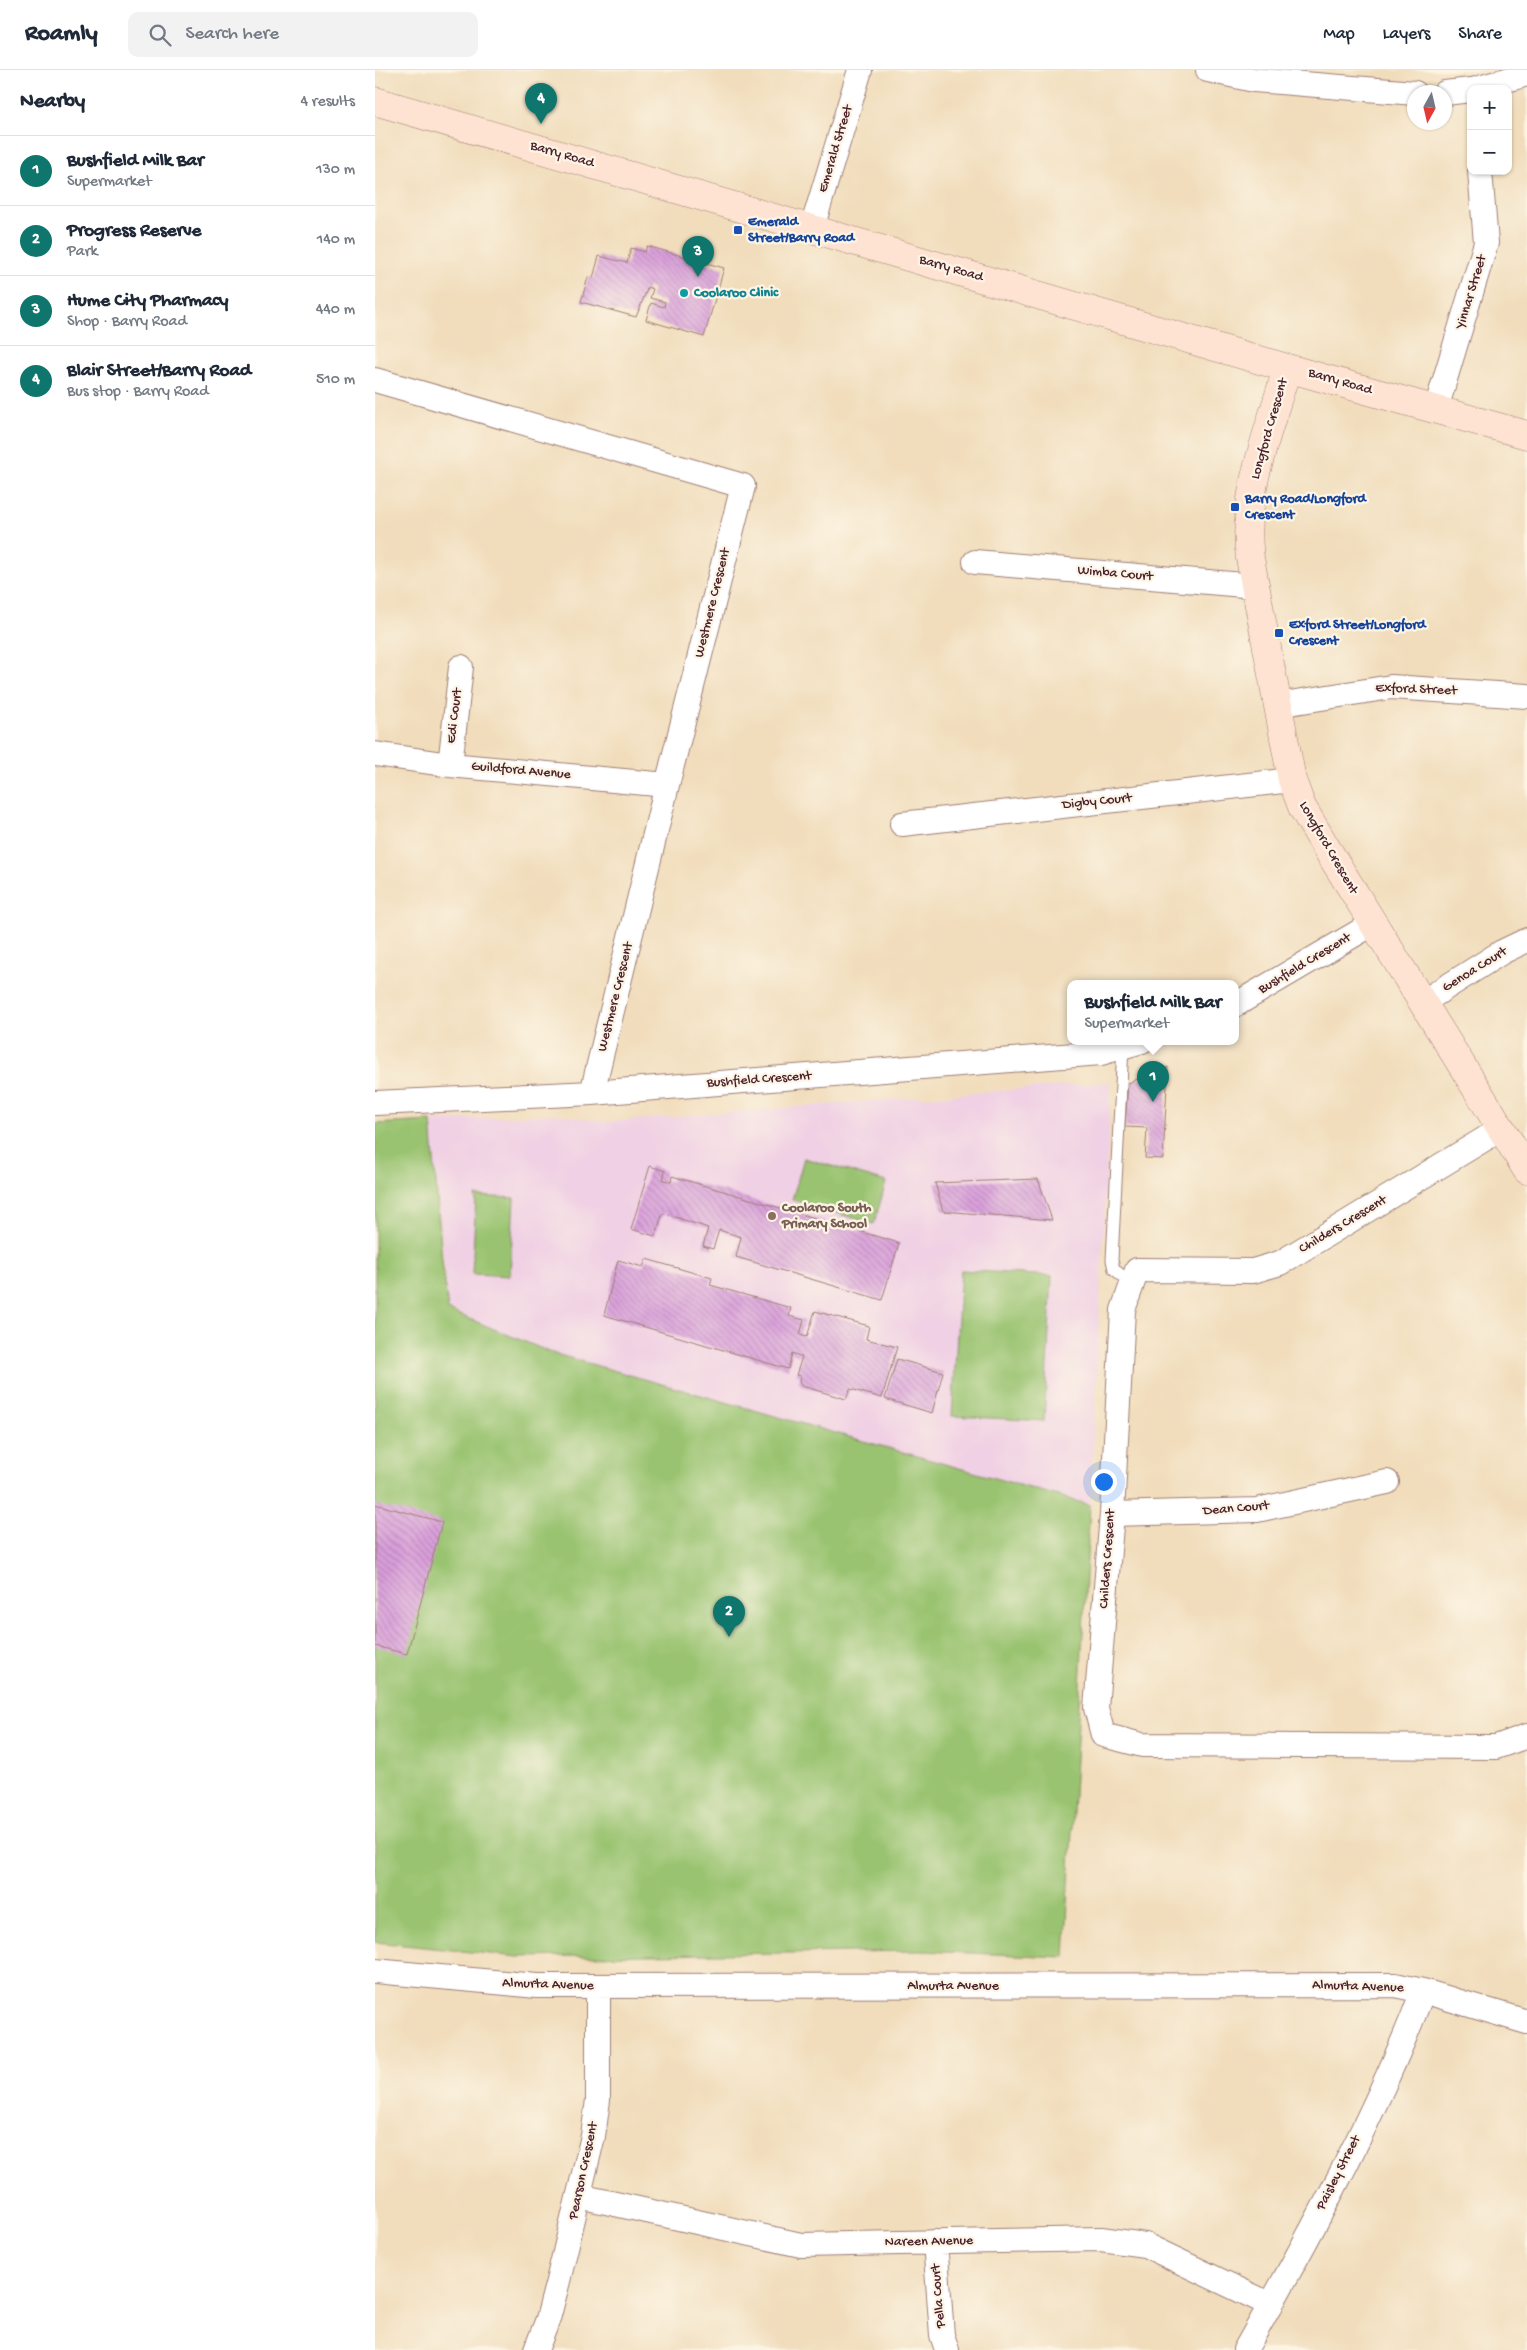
<!DOCTYPE html>
<meta charset="utf-8">
<style>
:root{--surface:#fff;--page:#f2f2f3;--text:#1f2937;--muted:#747a83;--line:#e0e1e3;--accent:#0f766e}
body{margin:0;font-family:"Gochi Hand",sans-serif;background:var(--page);color:var(--text)}
.controls{position:absolute;right:15px;top:15px;display:grid;overflow:hidden;border-radius:10px;box-shadow:0 1px 4px #0004}
.controls button{width:45px;height:45px;display:grid;place-items:center;padding:0;border:0;border-bottom:1px solid var(--line);background:var(--surface);color:var(--text);font:25px sans-serif}
.compass{position:absolute;left:1032px;top:15px;width:45px;height:45px;border-radius:50%;background:var(--surface);box-shadow:0 1px 4px #0004;rotate:188deg}
.you{position:absolute;left:728px;top:1411px;width:18px;height:18px;margin:-12px;border:4px solid #fff;border-radius:50%;background:#1a73e8;box-shadow:0 0 0 8px #1a73e833}
.badge{display:grid;place-items:center;width:32px;height:32px;border-radius:50%;background:var(--accent);color:#fff;font-size:16px;font-weight:700}
.pin{position:absolute;translate:-50% -41px;filter:drop-shadow(0 1px 2px #0008)}
.pin::after{content:'';position:absolute;top:26px;width:18px;height:15px;background:inherit;clip-path:polygon(0 0,100% 0,50% 100%)}
.popup{position:absolute;left:692px;top:910px;width:172px;height:65px;box-sizing:border-box;display:grid;place-content:center;border-radius:10px;background:var(--surface);filter:drop-shadow(0 1px 4px #0005);font-size:16px;white-space:nowrap;color:var(--muted)}
.popup b{font-size:19px;color:var(--text)}
.popup::after{content:'';position:absolute;left:50%;top:100%;margin-left:-10px;border:10px solid transparent;border-top-color:var(--surface)}
.list{margin:0;padding:0;list-style:none}
h2{display:flex;justify-content:space-between;align-items:center;height:65px;margin:0;padding:0 20px;font-size:21px}
h2 small{font-size:16px;font-weight:400;color:var(--muted)}
.list li{display:grid;grid-template-columns:32px 1fr auto;gap:15px;align-items:center;box-sizing:border-box;height:70px;padding:0 20px;border-top:1px solid var(--line)}
.list b{display:block;font-size:19px;white-space:nowrap}
.list p{margin:0;font-size:16px;white-space:nowrap;color:var(--muted)}
.list em{font-size:16px;font-style:normal;color:var(--muted)}
.icon{flex:none;width:28px;height:28px;fill:none;stroke:currentColor;stroke-width:2;stroke-linecap:round;stroke-linejoin:round}
.map{position:relative;flex:none;width:1152px;height:2280px;overflow:hidden}
header{display:flex;align-items:center;gap:30px;box-sizing:border-box;height:70px;padding:0 25px;background:var(--surface);border-bottom:1px solid var(--line)}
header strong{font-size:24px}
nav{display:flex;gap:28px;margin-inline-start:auto;font-size:18px}
.search{width:350px;height:45px;background:var(--page);display:flex;align-items:center;gap:12px;box-sizing:border-box;padding:0 18px;border-radius:10px;color:var(--muted);font-size:19px}
main{display:flex}
aside{flex:1;background:var(--surface)}
.map>svg:first-child{display:block}
.built{fill:#f0d0e4}
.park{fill:#99c36f;stroke:#72714d}
.building{fill:url(#building-back-hatch)}
.lines{fill:none;stroke-linecap:round;stroke-linejoin:round}
.lane-casing{stroke:#9e7e74;stroke-width:13}
.street-casing{stroke:#9e7e74;stroke-width:26}
.secondary-casing{stroke:#9e7e74;stroke-width:29}
.lane{stroke:#fff;stroke-width:11}
.street{stroke:#fff;stroke-width:24}
.secondary{stroke:#fee3d2;stroke-width:28}
.transit-dot{fill:#1a4fb4;stroke:#fcf5e5;stroke-width:2}
.culture-dot{fill:#0f9aa8;stroke:#fcf5e5;stroke-width:2}
.education-dot{fill:#8d6e63;stroke:#fcf5e5;stroke-width:2}
.labels{text-anchor:middle;dominant-baseline:central;stroke-width:4.5;stroke-linejoin:round;paint-order:stroke}
.street-label{font-size:14px;fill:#4a1f2b;stroke:#fcf5e5}
.transit-label{font-size:14px;font-weight:bold;fill:#164399;stroke:#fcf5e5;text-anchor:start}
.culture-label{font-size:14px;font-weight:bold;fill:#0d838f;stroke:#fcf5e5;text-anchor:start}
.education-label{font-size:14px;font-weight:bold;fill:#785e54;stroke:#fcf5e5;text-anchor:start}
</style>
<header>
<strong>Roamly</strong>
<div class="search"><svg class="icon" aria-label="search" viewBox="0 0 24 24"><circle cx="10" cy="10" r="6"/><path d="M15 15l6 6"/></svg>Search here</div>
<nav><a>Map</a><a>Layers</a><a>Share</a></nav>
</header>
<main>
<aside>
<h2>Nearby<small>4 results</small></h2>
<ul class="list">
<li><span class="badge">1</span><div><b>Bushfield Milk Bar</b><p>Supermarket</p></div><em>130 m</em></li>
<li><span class="badge">2</span><div><b>Progress Reserve</b><p>Park</p></div><em>140 m</em></li>
<li><span class="badge">3</span><div><b>Hume City Pharmacy</b><p>Shop · Barry Road</p></div><em>440 m</em></li>
<li><span class="badge">4</span><div><b>Blair Street/Barry Road</b><p>Bus stop · Barry Road</p></div><em>510 m</em></li>
</ul>
</aside>
<div class="map">
<svg width="1152" height="2280" viewBox="0 0 1152 2280">
<defs>
<pattern id="building-back-hatch" width="6" height="6" patternUnits="userSpaceOnUse" patternTransform="scale(1.25)"><rect width="6" height="6" fill="#d99edb"/><path d="M-1 5l2 2M0 0l6 6M5-1l2 2" fill="none" stroke="#b280b2"/></pattern>
</defs>
<rect width="100%" height="100%" fill="#fcf5e5"/>
<filter id="ink" filterUnits="userSpaceOnUse"><feTurbulence type="fractalNoise" baseFrequency=".02" numOctaves="2"/><feDisplacementMap in="SourceGraphic" scale="10" xChannelSelector="R" yChannelSelector="G"/><feConvolveMatrix kernelMatrix="1 2 1 2 8 2 1 2 1" color-interpolation-filters="sRGB"/></filter>
<filter id="wash" filterUnits="userSpaceOnUse"><feTurbulence type="fractalNoise" baseFrequency=".0096" numOctaves="4" result="noise"/><feDisplacementMap in="SourceGraphic" scale="20" xChannelSelector="R" yChannelSelector="G"/><feGaussianBlur stdDeviation="1.12" result="paint"/><feColorMatrix in="noise" values="0 0 0 0 0 0 0 0 0 0 0 0 0 0 0 0 0 1.4 0 .05"/><feComposite in="paint" operator="in"/></filter>
<g filter="url(#wash)">
<rect width="100%" height="100%" fill="#f1ddbc"/>
<path class="built" d="M 736,1012 L 715,1435 L 177,1283 L 73,1240 L 56,1051 L 182,1044 L 231,1052 Z"/>
<path class="park" d="M 56,1051 L 67,1190 L 73,1240 L 177,1283 L 715,1435 L 690,1887 L 545,1881 L 143,1887 L 0,1872 L 0,1054 Z
M 429,1088 L 511,1112 L 499,1154 L 417,1130 Z
M 101,1126 L 139,1128 L 135,1206 L 97,1204 Z
M 586,1200 L 677,1206 L 669,1351 L 577,1346 Z"/>
<g id="blocks">
<path class="building" d="M 272,176 L 349,198 L 329,267 L 271,250 L 276,233 L 289,237 L 290,232 L 275,228 L 278,219 L 273,217 L 261,247 L 206,232 L 213,207 L 218,208 L 224,186 L 252,193 L 256,178 L 270,182 Z
M 793,997 L 788,1089 L 770,1088 L 772,1058 L 750,1057 L 753,1013 Z
M 275,1096 L 290,1101 L 288,1110 L 296,1112 L 297,1106 L 524,1173 L 507,1230 L 361,1187 L 366,1167 L 344,1160 L 338,1179 L 328,1176 L 333,1158 L 288,1143 L 280,1166 L 256,1159 Z
M 663,1109 L 677,1150 L 568,1141 L 560,1113 Z
M 271,1189 L 337,1208 L 335,1215 L 416,1238 L 414,1246 L 429,1250 L 425,1265 L 432,1267 L 440,1241 L 494,1256 L 491,1269 L 522,1277 L 507,1328 L 475,1319 L 471,1329 L 427,1316 L 424,1312 L 425,1306 L 421,1305 L 427,1287 L 417,1283 L 413,1299 L 229,1245 L 243,1190 L 268,1197 Z
M 522,1289 L 568,1302 L 557,1343 L 510,1329 Z
M 0,1434 L 67,1452 L 32,1584 L 0,1576 Z"/>
</g>
</g>
<g filter="url(#ink)">
<use href="#blocks" fill-opacity="0" stroke="#9e7e74" stroke-width="1"/>
<g class="lines">
<defs>
<path id="lane" d="M 748,977 L 737,1190 L 739,1199 L 757,1214"/>
<path id="street" d="M 833,0 L 879,10 L 1040,23
M 1101,19 L 1152,4
M 1070,23 L 1096,20
M 437,158 L 485,0
M 0,310 L 368,416 L 292,715 L 217,1023
M 1061,339 L 1111,173 L 1105,101
M 600,492 L 880,516
M 902,635 L 1016,617 L 1152,626
M 0,684 L 75,695 L 292,715
M 75,695 L 86,597
M 527,754 L 917,710
M 1048,932 L 1127,882 L 1152,870
M 860,935 L 999,853
M 0,1033 L 217,1023 L 726,983 L 767,971
M 1126,1059 L 905,1193 L 878,1201 L 762,1200 L 748,1240 L 737,1444 L 721,1638 L 728,1665 L 767,1675 L 1121,1677 L 1152,1666
M 737,1444 L 882,1440 L 1012,1412
M 0,1901 L 162,1916 L 1020,1915 L 1048,1921 L 1152,1952
M 204,2126 L 426,2175 L 726,2169 L 770,2175 L 896,2235
M 560,2172 L 567,2265 L 572,2280
M 161,2280 L 173,2249 L 183,2211 L 218,2066 L 223,2030 L 223,1917
M 870,2280 C 936,2164 1001,2045 1048,1921"/>
<path id="secondary" d="M 0,31 L 912,298 L 1152,365
M 912,298 C 895,360 866,423 875,488 L 917,710 L 927,737 L 952,779 L 1152,1100"/>
</defs>
<use href="#lane" class="lane-casing"/>
<use href="#street" class="street-casing"/>
<use href="#secondary" class="secondary-casing"/>
<use href="#lane" class="lane"/>
<use href="#street" class="street"/>
<use href="#secondary" class="secondary"/>
</g>
</g>
<g class="transit-dot">
<rect x="358" y="155" width="10" height="10" rx="2.5"/>
<rect x="855" y="432" width="10" height="10" rx="2.5"/>
<rect x="899" y="558" width="10" height="10" rx="2.5"/>
</g>
<circle class="culture-dot" cx="309" cy="223" r="5"/>
<circle class="education-dot" cx="397" cy="1146" r="5"/>
<g class="labels">
<g class="street-label">
<text transform="translate(461 79) rotate(-73)">Emerald Street</text>
<text transform="translate(187 85) rotate(16)">Barry Road</text>
<text transform="translate(576 199) rotate(16)">Barry Road</text>
<text transform="translate(1097 222) rotate(-73)">Yinnar Street</text>
<text transform="translate(965 312) rotate(16)">Barry Road</text>
<text transform="translate(895 359) rotate(-74)">Longford Crescent</text>
<text transform="translate(740 504) rotate(5)">Wimba Court</text>
<text transform="translate(338 533) rotate(-76)">Westmere Crescent</text>
<text transform="translate(1041 620) rotate(2)">Exford Street</text>
<text transform="translate(80 646) rotate(-83)">Edi Court</text>
<text transform="translate(146 701) rotate(5)">Guildford Avenue</text>
<text transform="translate(722 732) rotate(-6)">Digby Court</text>
<text transform="translate(953 778) rotate(60)">Longford Crescent</text>
<text transform="translate(930 894) rotate(-31)">Bushfield Crescent</text>
<text transform="translate(1100 900) rotate(-32)">Genoa Court</text>
<text transform="translate(241 927) rotate(-76)">Westmere Crescent</text>
<text transform="translate(384 1010) rotate(-4)">Bushfield Crescent</text>
<text transform="translate(968 1155) rotate(-31)">Childers Crescent</text>
<text transform="translate(861 1439) rotate(-5)">Dean Court</text>
<text transform="translate(733 1489) rotate(-86)">Childers Crescent</text>
<text transform="translate(173 1915) rotate(2)">Almurta Avenue</text>
<text x="578" y="1916">Almurta Avenue</text>
<text transform="translate(983 1917) rotate(2)">Almurta Avenue</text>
<text transform="translate(209 2101) rotate(-78)">Pearson Crescent</text>
<text transform="translate(964 2103) rotate(-63)">Paisley Street</text>
<text transform="translate(554 2172) rotate(-1)">Nareen Avenue</text>
<text transform="translate(564 2226) rotate(-95)">Pella Court</text>
</g>
<g class="transit-label">
<text x="373" y="152">Emerald<tspan x="373" dy="16">Street/Barry Road</tspan></text>
<text x="870" y="429">Barry Road/Longford<tspan x="870" dy="16">Crescent</tspan></text>
<text x="914" y="555">Exford Street/Longford<tspan x="914" dy="16">Crescent</tspan></text>
</g>
<g class="culture-label">
<text x="319" y="223">Coolaroo Clinic</text>
</g>
<g class="education-label">
<text x="407" y="1138">Coolaroo South<tspan x="407" dy="16">Primary School</tspan></text>
</g>
</g>
</svg>
<div class="controls">
<button>+</button>
<button>−</button>
</div>
<svg class="compass" viewBox="-18 -18 36 36"><path d="M0-13l5 13h-10z" fill="#e53935"/><path d="M0 13l5-13h-10z" fill="#747a83"/></svg>
<div class="you"></div>
<div class="pin badge" style="left:778px;top:1032px">1</div>
<div class="popup"><b>Bushfield Milk Bar</b>Supermarket</div>
<div class="pin badge" style="left:354px;top:1567px">2</div>
<div class="pin badge" style="left:323px;top:207px">3</div>
<div class="pin badge" style="left:166px;top:54px">4</div>
</div>
</main>
